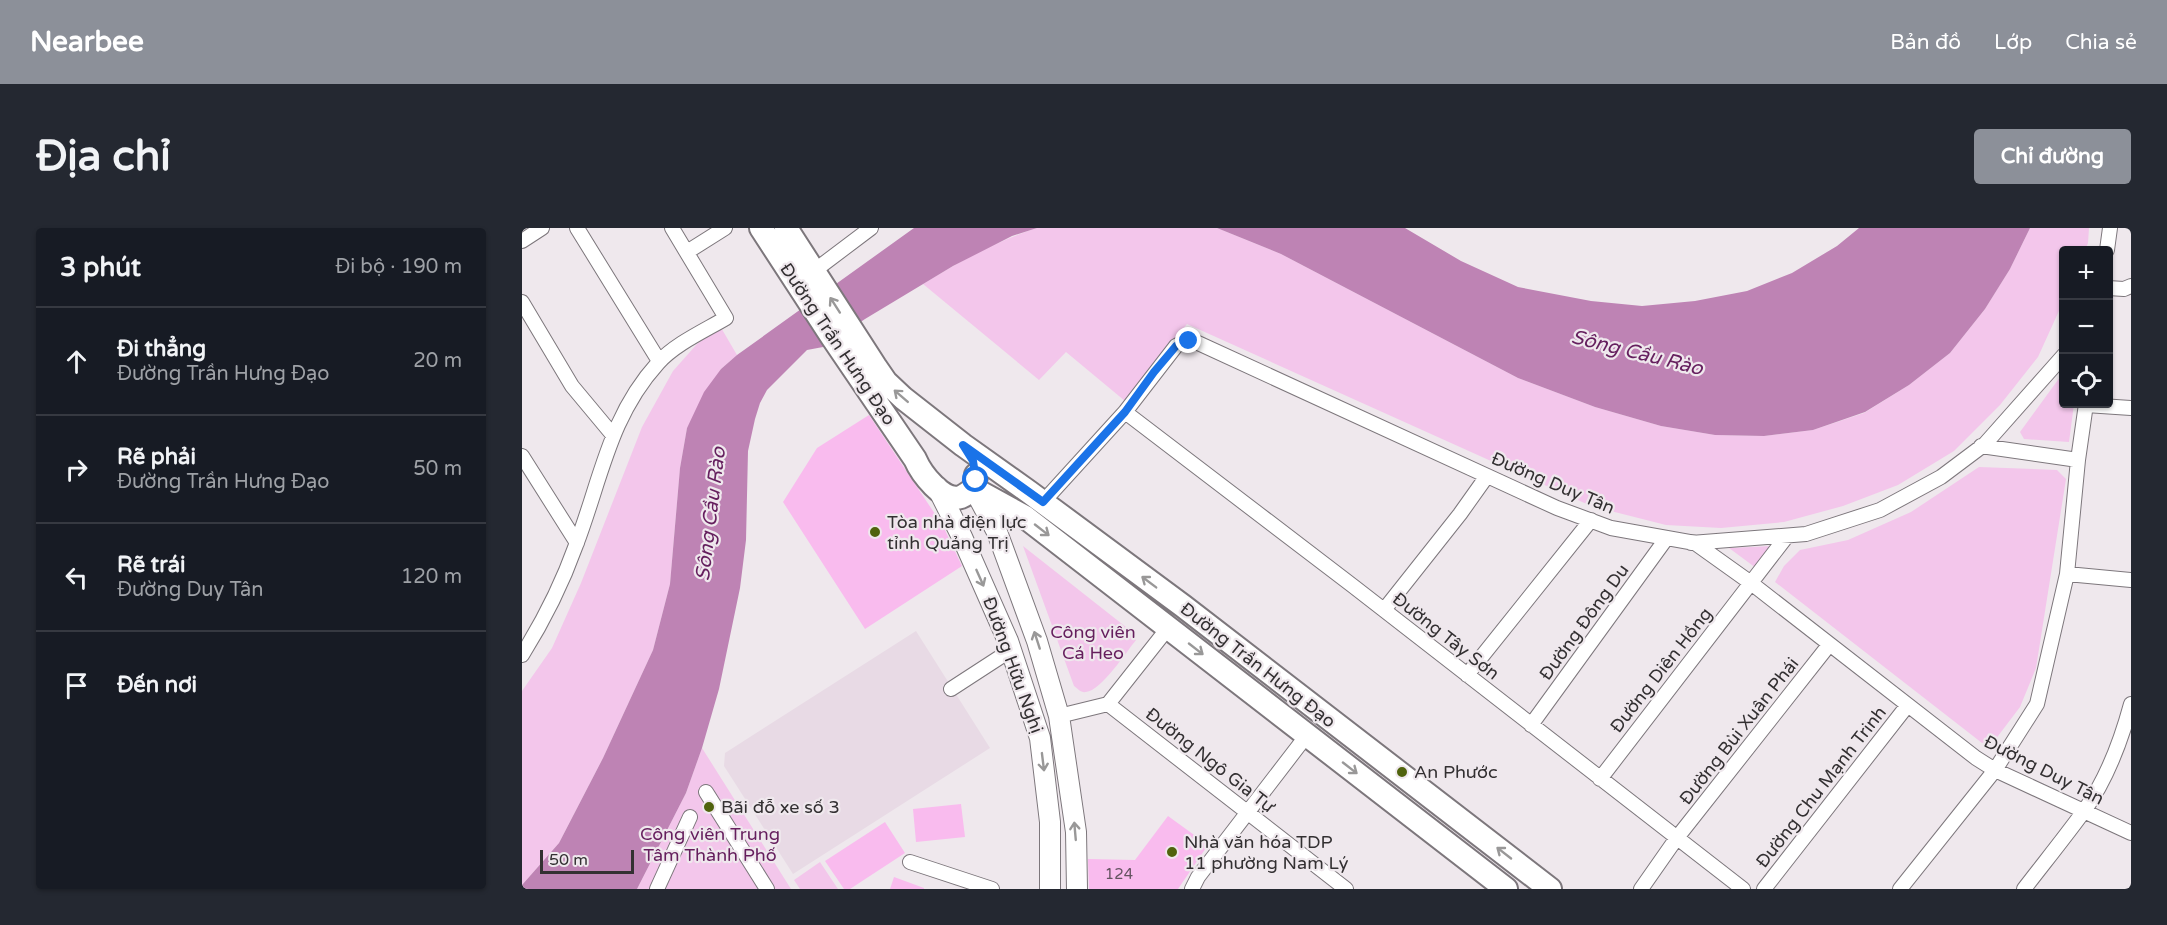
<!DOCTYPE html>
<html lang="vi">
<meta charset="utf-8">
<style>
:root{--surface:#171b24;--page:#242831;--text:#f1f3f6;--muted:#9ea1a6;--line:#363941;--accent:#8c9099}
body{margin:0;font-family:"Varela Round",sans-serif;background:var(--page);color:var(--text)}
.controls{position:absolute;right:18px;top:18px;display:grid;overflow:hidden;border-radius:6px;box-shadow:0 2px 4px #0004}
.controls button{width:54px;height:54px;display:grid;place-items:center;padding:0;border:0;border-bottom:2px solid var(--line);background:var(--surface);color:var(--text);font:30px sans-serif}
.scale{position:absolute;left:18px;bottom:15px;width:94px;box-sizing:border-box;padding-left:6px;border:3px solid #333032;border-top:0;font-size:16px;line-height:21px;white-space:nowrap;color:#333032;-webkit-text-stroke:4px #efe8ed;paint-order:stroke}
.stop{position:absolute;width:18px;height:18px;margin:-14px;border:4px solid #1a73e8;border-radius:50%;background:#fff}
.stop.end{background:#1a73e8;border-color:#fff;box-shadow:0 2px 6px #0008}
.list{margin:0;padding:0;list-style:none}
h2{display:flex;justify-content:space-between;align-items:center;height:78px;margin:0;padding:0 24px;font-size:26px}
h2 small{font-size:20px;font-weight:400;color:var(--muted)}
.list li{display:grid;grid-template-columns:39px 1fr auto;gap:18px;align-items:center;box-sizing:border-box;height:108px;padding:0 24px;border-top:2px solid var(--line)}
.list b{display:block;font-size:22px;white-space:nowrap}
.list p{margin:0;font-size:20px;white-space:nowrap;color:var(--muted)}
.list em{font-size:20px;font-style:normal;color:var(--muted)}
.icon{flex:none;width:33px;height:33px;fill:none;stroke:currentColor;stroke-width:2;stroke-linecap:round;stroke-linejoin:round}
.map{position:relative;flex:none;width:1609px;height:661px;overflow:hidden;border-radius:6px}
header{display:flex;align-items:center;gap:36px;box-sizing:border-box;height:84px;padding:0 30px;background:var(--accent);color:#fff}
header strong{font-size:28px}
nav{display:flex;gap:33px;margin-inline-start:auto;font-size:21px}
.intro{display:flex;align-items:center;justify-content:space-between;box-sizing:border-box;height:144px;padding:0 36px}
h1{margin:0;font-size:42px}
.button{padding:15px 27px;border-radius:6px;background:var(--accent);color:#fff;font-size:21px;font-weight:700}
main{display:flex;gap:36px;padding:0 36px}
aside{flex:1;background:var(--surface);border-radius:6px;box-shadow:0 2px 4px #0004}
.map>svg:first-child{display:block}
.built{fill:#e8dae5}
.green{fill:#f3c6eb}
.water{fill:#be83b4}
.building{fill:#f9bbee}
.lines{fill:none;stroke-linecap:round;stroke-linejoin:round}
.street-casing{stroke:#7d777c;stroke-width:16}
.secondary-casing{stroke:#7d777c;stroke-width:22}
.primary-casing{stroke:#7d777c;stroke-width:26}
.street{stroke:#fff;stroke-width:14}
.secondary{stroke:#fff;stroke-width:20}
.primary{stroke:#fff;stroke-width:22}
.oneway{stroke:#999898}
.route{stroke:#1a73e8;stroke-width:8}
.poi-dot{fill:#50630d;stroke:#efe8ed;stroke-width:2}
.labels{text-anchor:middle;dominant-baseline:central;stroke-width:4.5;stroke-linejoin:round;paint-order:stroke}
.number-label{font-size:15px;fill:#645361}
.street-label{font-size:18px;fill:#333032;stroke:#efe8ed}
.poi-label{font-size:18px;fill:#333032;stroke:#efe8ed;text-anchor:start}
.park-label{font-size:18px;fill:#651e5d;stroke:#efe8ed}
.water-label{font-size:20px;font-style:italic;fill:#651f5e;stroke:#efe8ed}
</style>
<header>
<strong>Nearbee</strong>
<nav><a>Bản đồ</a><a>Lớp</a><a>Chia sẻ</a></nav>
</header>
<div class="intro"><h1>Địa chỉ</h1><a class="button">Chỉ đường</a></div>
<main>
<aside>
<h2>3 phút<small>Đi bộ · 190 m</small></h2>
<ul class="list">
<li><svg class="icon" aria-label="ahead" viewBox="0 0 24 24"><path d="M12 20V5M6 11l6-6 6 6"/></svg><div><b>Đi thẳng</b><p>Đường Trần Hưng Đạo</p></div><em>20 m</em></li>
<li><svg class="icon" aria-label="right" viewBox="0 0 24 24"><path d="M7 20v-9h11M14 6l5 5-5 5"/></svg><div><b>Rẽ phải</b><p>Đường Trần Hưng Đạo</p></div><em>50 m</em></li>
<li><svg class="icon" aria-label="left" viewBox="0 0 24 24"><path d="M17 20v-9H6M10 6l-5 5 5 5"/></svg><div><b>Rẽ trái</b><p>Đường Duy Tân</p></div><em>120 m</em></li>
<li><svg class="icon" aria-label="arrive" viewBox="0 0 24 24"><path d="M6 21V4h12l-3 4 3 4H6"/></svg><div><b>Đến nơi</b></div></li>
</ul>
</aside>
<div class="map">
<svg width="1609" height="661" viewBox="0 0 1609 661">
<rect width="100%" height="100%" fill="#efe8ed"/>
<path class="built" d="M 394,403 L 468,520 L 271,646 L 202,538 L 203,525 Z"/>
<path class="green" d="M 515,0 L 695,0 L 759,26 L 996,150 L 1073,179 L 1139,198 L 1193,207 L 1242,208 L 1291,202 L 1342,185 L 1387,157 L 1428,125 L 1463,81 L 1488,41 L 1508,0 L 1567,0 L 1566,15 L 1563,22 L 1542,22 L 1541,74 L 1516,129 L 1478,177 L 1432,223 L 1376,257 L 1321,278 L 1262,294 L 1199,300 L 1144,297 L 1069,278 L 665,96 L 603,173 L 544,124 L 517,152 L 401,56 C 437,34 474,13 515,0 Z
M 198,98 L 215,127 L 199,141 L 165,200 L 158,240 L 148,356 L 131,422 L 81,530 L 37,615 L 0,657 L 0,463 L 30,420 L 59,355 L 120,199 L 151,143 L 175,116 Z
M 1541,145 L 1542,176 L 1552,176 L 1547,214 L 1502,211 L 1498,204 Z
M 1457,239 L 1535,242 L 1544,251 L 1514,440 L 1498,479 L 1473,512 L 1460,515 L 1253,354 L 1262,338 L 1278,322 L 1326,312 L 1389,284 Z
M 501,318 L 609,403 L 614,412 C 605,423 579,463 564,464 C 559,465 556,461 552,458 Z
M 1251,318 L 1234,340 L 1207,320 Z
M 180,520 L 269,661 L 115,661 L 164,565 Z
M 298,634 L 316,661 L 278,661 L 272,652 Z"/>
<path class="water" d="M 392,0 L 515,0 L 490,8 L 431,38 L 343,91 L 301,119 L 285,122 L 245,162 L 238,175 L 233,191 L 226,223 L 224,312 L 218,360 L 197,461 L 180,520 L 164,565 L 115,661 L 0,661 L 0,657 L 37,615 L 81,530 L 131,422 L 148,356 L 158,240 L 165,200 L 182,164 L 199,141 L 215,127 Z
M 695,0 L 883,0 L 939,33 L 996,59 L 1069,73 L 1120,78 L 1173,73 L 1225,63 L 1270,45 L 1315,18 L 1337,0 L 1508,0 L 1488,41 L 1463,81 L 1428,125 L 1387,157 L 1343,184 L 1291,202 L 1242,208 L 1193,207 L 1139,198 L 1073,179 L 996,150 L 759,26 Z"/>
<path class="building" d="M 347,187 L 421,298 L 440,338 L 343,401 L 261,274 L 295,220 Z
M 439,576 L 443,609 L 394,614 L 391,581 Z
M 646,588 L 686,617 L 656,661 L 567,661 L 566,631 L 613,632 Z
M 363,594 L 383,625 L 328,661 L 322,661 L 303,633 Z
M 372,649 L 402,660 L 402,661 L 368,661 Z"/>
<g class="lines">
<defs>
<path id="street" d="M 55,0 L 137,133
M 0,13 L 20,0
M 1585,22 L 1588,0
M 165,24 L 203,0
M 292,43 L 349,0
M 1586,60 L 1602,61 L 1609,58
M 0,74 L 50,158 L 90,206
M 1564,177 L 1609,180
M 603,184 L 831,358 L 1221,661
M 1459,218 L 1556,232
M 0,228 L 55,315
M 521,274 L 603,184 L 654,118 C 662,113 667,113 676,115 L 1035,280 L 1089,300 L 1173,315 L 1229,355 L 1454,530 L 1473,542 L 1609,605
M 1169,315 L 1284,306 L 1358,282 L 1419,249 L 1463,216 L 1542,127
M 1545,346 L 1556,232 L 1564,176
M 862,382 L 938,286 L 965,248
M 0,427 C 22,392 40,356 54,317 C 79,252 87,189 136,135 C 153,116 182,103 204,90 L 150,0
M 945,447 L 1069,292
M 429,461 L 489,422
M 586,476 L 824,661
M 537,488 L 586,476 L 646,400
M 1009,497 L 1144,311
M 1078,551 L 1265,308
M 184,564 L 245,661
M 388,634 L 470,661
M 135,661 L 168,589
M 670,661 L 676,649 L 785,507
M 1119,661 L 1154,611 L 1307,417
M 1242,661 L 1385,478
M 1378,661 L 1473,542 L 1515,476 L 1545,346 L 1609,352
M 1502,661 C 1522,635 1543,609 1562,583 C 1585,551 1599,513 1609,476"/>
<path id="secondary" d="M 415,259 L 440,309 L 486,413 L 518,510 L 528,594 L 528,661
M 452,261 L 475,304 L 515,413 L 537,488 L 554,604 L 555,661"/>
<path id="primary" d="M 239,0 L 310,109 L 393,231 C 399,245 421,275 439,269 C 444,267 448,263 452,261 L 454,247
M 264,0 L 353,138 L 364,154 L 381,170 L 441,217 L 507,264 L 661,378 L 1028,661
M 452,261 L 503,289 L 984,661"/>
</defs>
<use href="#street" class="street-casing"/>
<use href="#secondary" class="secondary-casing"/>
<use href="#primary" class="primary-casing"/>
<use href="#street" class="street"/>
<use href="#secondary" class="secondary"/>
<use href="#primary" class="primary"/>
</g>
<defs><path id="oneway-shaft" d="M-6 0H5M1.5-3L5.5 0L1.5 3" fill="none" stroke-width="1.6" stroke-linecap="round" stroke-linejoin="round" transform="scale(1.5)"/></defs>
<g class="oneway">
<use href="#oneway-shaft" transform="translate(313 77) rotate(-123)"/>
<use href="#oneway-shaft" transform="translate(379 168) rotate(-139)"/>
<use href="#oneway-shaft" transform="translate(520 302) rotate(38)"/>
<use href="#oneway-shaft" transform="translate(458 350) rotate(66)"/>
<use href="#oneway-shaft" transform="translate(627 354) rotate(-143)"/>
<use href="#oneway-shaft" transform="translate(515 412) rotate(-108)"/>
<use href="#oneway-shaft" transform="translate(674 421) rotate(38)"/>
<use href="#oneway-shaft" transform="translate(521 534) rotate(83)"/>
<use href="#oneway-shaft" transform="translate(828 540) rotate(38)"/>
<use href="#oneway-shaft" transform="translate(553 603) rotate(-95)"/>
<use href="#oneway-shaft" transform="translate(982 625) rotate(-142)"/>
</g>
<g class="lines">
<path class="route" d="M 454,252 L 451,233 L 441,217 L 521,274 L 603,184 L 632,144 L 654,118 L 660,114 L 667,113"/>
</g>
<g class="poi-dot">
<circle cx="353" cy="304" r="6"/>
<circle cx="880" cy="544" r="6"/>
<circle cx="187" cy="579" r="6"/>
<circle cx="650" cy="624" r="6"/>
</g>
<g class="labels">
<g class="number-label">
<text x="597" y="646">124</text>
</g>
<g class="street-label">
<text transform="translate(316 116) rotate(56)">Đường Trần Hưng Đạo</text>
<text transform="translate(1031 255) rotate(23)">Đường Duy Tân</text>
<text transform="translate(1062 394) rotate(-54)">Đường Đông Du</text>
<text transform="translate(924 408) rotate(38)">Đường Tây Sơn</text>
<text transform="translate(491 437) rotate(70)">Đường Hữu Nghị</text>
<text transform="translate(736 437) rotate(38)">Đường Trần Hưng Đạo</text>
<text transform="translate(1139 442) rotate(-52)">Đường Diên Hồng</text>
<text transform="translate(1217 503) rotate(-52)">Đường Bùi Xuân Phái</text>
<text transform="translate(688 532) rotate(38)">Đường Ngô Gia Tự</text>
<text transform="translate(1522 542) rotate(27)">Đường Duy Tân</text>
<text transform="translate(1299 559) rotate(-52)">Đường Chu Mạnh Trinh</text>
</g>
<g class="poi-label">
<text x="365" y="294">Tòa nhà điện lực<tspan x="365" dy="21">tỉnh Quảng Trị</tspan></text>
<text x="892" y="544">An Phước</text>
<text x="199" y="579">Bãi đỗ xe số 3</text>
<text x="662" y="614">Nhà văn hóa TDP<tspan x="662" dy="21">11 phường Nam Lý</tspan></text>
</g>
<g class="park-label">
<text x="571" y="404">Công viên<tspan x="571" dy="21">Cá Heo</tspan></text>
<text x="188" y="606">Công viên Trung<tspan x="188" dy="21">Tâm Thành Phố</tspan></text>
</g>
<g class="water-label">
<text transform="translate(1115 125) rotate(14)">Sông Cầu Rào</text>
<text transform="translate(189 286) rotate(-83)">Sông Cầu Rào</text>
</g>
</g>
</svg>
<div class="controls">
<button>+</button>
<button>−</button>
<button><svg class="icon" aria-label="locate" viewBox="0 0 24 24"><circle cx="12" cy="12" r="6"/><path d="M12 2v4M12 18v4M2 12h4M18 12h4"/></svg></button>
</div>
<div class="scale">50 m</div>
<div class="stop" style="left:454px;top:252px"></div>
<div class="stop end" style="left:667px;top:113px"></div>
</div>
</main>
